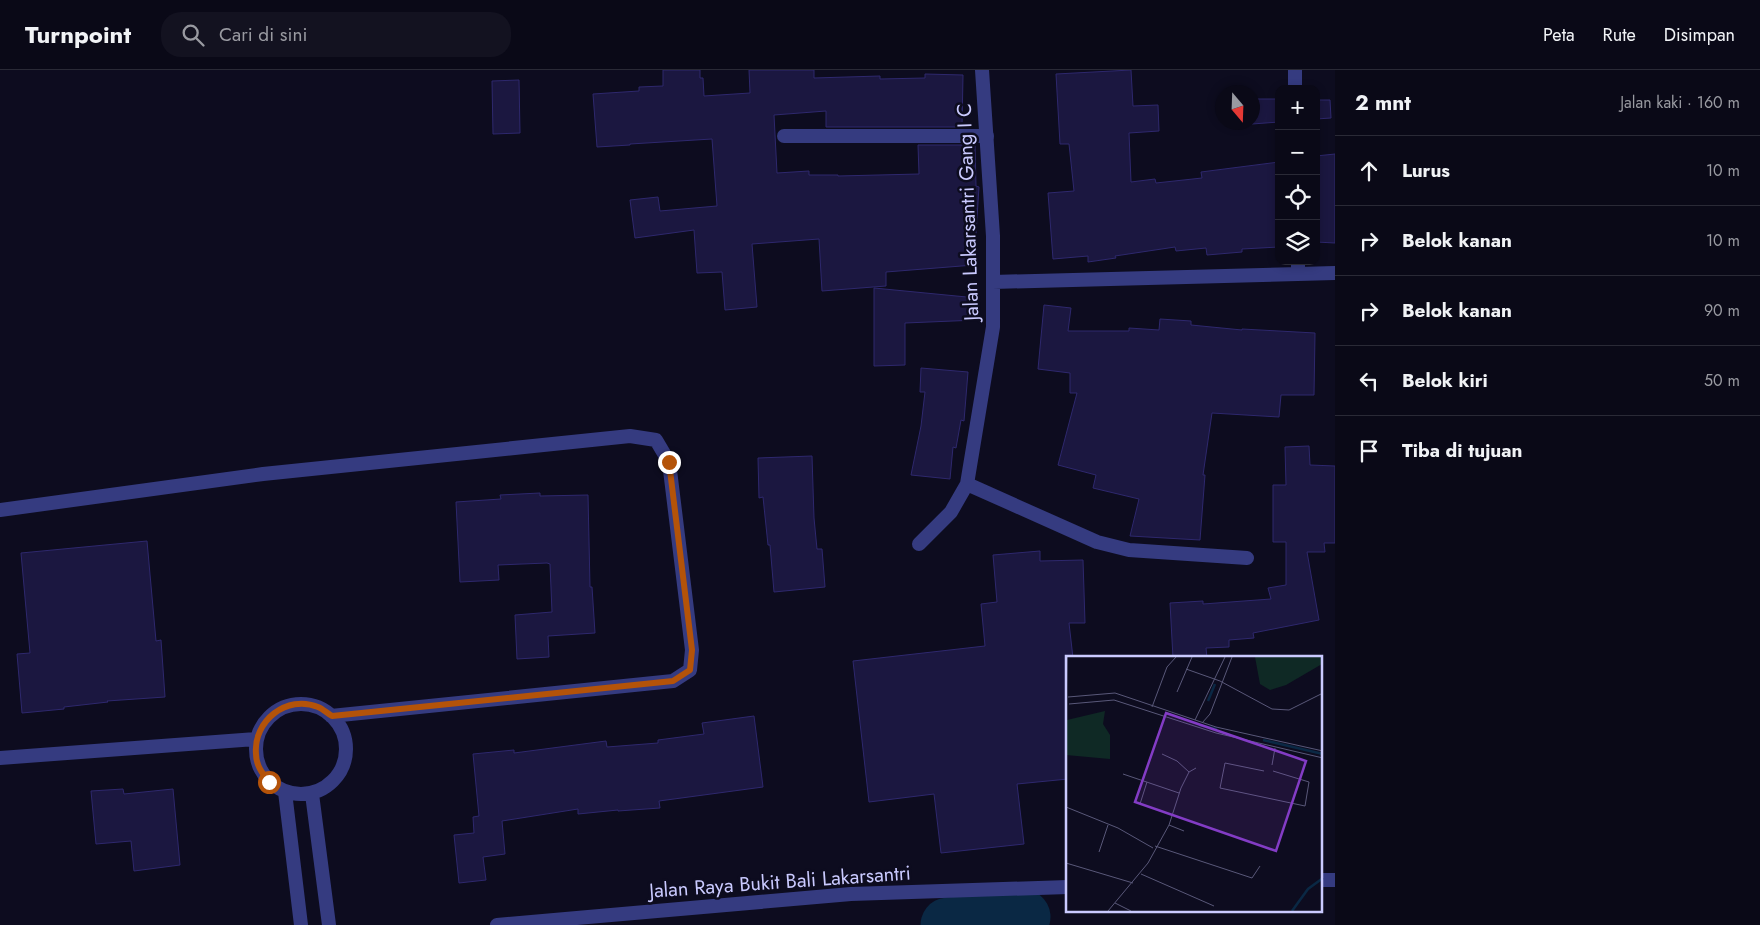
<!DOCTYPE html>
<html lang="id">
<meta charset="utf-8">
<style>
:root{--surface:#0a0917;--page:#131220;--text:#f1f3f6;--muted:#999aa1;--line:#2a2a36}
body{margin:0;font-family:Jost,sans-serif;background:var(--page);color:var(--text)}
.controls{position:absolute;right:15px;top:15px;display:grid;overflow:hidden;border-radius:10px;box-shadow:0 2px 8px #0003}
.controls button{width:45px;height:45px;display:grid;place-items:center;padding:0;border:0;border-bottom:1px solid var(--line);background:var(--surface);color:var(--text);font:25px sans-serif}
.compass{position:absolute;left:1215px;top:15px;width:45px;height:45px;border-radius:50%;background:var(--surface);box-shadow:0 2px 8px #0003;rotate:161deg}
.stop{position:absolute;width:15px;height:15px;margin:-11px;border:4px solid #b45309;border-radius:50%;background:#fff}
.stop.end{background:#b45309;border-color:#fff;box-shadow:0 1px 5px #0008}
.list{margin:0;padding:0;list-style:none}
h2{display:flex;justify-content:space-between;align-items:center;height:65px;margin:0;padding:0 20px;font-size:21px}
h2 small{font-size:16px;font-weight:400;color:var(--muted)}
.list li{display:grid;grid-template-columns:32px 1fr auto;gap:15px;align-items:center;box-sizing:border-box;height:70px;padding:0 20px;border-top:1px solid var(--line)}
.list b{display:block;font-size:19px;white-space:nowrap}
.list em{font-size:16px;font-style:normal;color:var(--muted)}
.icon{flex:none;width:28px;height:28px;fill:none;stroke:currentColor;stroke-width:2;stroke-linecap:round;stroke-linejoin:round}
.map{position:relative;flex:none;width:1335px;height:855px;overflow:hidden}
header{display:flex;align-items:center;gap:30px;box-sizing:border-box;height:70px;padding:0 25px;background:var(--surface);border-bottom:1px solid var(--line)}
header strong{font-size:24px}
nav{display:flex;gap:28px;margin-inline-start:auto;font-size:18px}
.search{width:350px;height:45px;background:var(--page);display:flex;align-items:center;gap:12px;box-sizing:border-box;padding:0 18px;border-radius:20px;color:var(--muted);font-size:19px}
main{display:flex}
aside{flex:1;background:var(--surface)}
.map>svg:first-child{display:block}
.lines{fill:none;stroke-linecap:round;stroke-linejoin:round}
.river{stroke:#0a2844;stroke-width:55}
.building{fill:#1b1740;stroke:#2e286d}
.service{stroke:#353b80;stroke-width:14}
.minor{stroke:#353b80;stroke-width:14}
.route{stroke:#b45309;stroke-width:6}
.labels{text-anchor:middle;dominant-baseline:central;stroke-width:5;stroke-linejoin:round;paint-order:stroke}
.street-label{font-size:20px;fill:#cacaff;stroke:#0d0c1f}
.inset-river{fill:none;stroke:#0a2844;stroke-width:2.5}
.inset-road{fill:none;stroke:#595879;stroke-width:1}
.view{fill:#833cc5;fill-opacity:0.15;stroke:#833cc5;stroke-width:2.5}
.inset-edge{fill:none;stroke:#cacaff;stroke-width:2.5}
</style>
<header>
<strong>Turnpoint</strong>
<div class="search"><svg class="icon" aria-label="search" viewBox="0 0 24 24"><circle cx="10" cy="10" r="6"/><path d="M15 15l6 6"/></svg>Cari di sini</div>
<nav><a>Peta</a><a>Rute</a><a>Disimpan</a></nav>
</header>
<main>
<div class="map">
<svg width="1335" height="855" viewBox="0 0 1335 855">
<rect width="100%" height="100%" fill="#0d0c1f"/>
<g class="lines">
<path class="river" d="M 948,855 L 1023,847"/>
</g>
<path class="building" d="M 663,0 L 700,0 L 700,8 L 703,8 L 704,26 L 750,23 L 749,0 L 814,0 L 814,8 L 880,6 L 880,9 L 925,8 L 925,4 L 963,5 L 962,57 L 826,57 L 826,41 L 774,45 L 777,103 L 809,101 L 809,105 L 838,105 L 838,106 L 919,104 L 918,75 L 975,75 L 976,116 L 979,117 L 974,195 L 886,202 L 886,216 L 822,221 L 819,169 L 752,174 L 757,237 L 725,240 L 722,202 L 697,203 L 694,160 L 635,168 L 630,130 L 658,127 L 660,141 L 717,136 L 712,69 L 630,74 L 630,75 L 597,77 L 593,24 L 639,21 L 639,17 L 663,16 Z
M 1131,0 L 1133,36 L 1158,35 L 1159,61 L 1129,63 L 1131,112 L 1155,109 L 1156,113 L 1202,108 L 1201,102 L 1279,92 L 1279,177 L 1242,179 L 1242,182 L 1207,185 L 1206,178 L 1176,181 L 1175,177 L 1115,186 L 1116,188 L 1088,192 L 1088,186 L 1053,189 L 1048,123 L 1074,121 L 1069,74 L 1060,74 L 1056,4 Z
M 519,10 L 520,63 L 493,64 L 492,11 Z
M 1252,29 L 1279,29 L 1279,52 L 1252,54 Z
M 1316,30 L 1330,30 L 1331,48 L 1316,49 Z
M 1335,84 L 1335,173 L 1316,172 L 1316,86 Z
M 874,218 L 977,228 L 977,250 L 905,253 L 905,295 L 874,296 Z
M 1044,235 L 1071,238 L 1068,261 L 1129,261 L 1129,258 L 1159,260 L 1160,249 L 1191,251 L 1191,255 L 1242,260 L 1242,259 L 1315,263 L 1314,325 L 1281,325 L 1279,347 L 1212,343 L 1203,405 L 1205,405 L 1200,470 L 1130,466 L 1139,429 L 1093,418 L 1096,405 L 1058,395 L 1077,323 L 1070,323 L 1070,303 L 1038,299 Z
M 921,298 L 968,302 L 964,351 L 961,350 L 956,378 L 953,377 L 950,409 L 911,405 L 921,356 L 925,322 L 920,322 Z
M 1309,376 L 1310,395 L 1335,396 L 1335,473 L 1324,473 L 1325,482 L 1307,482 L 1319,550 L 1253,563 L 1254,568 L 1229,570 L 1229,577 L 1206,578 L 1207,588 L 1173,588 L 1170,533 L 1203,531 L 1203,534 L 1271,529 L 1268,518 L 1286,515 L 1286,472 L 1273,472 L 1273,415 L 1286,415 L 1285,377 Z
M 812,386 L 814,448 L 817,479 L 822,479 L 825,517 L 774,522 L 770,475 L 768,475 L 763,427 L 759,428 L 758,388 Z
M 540,423 L 540,426 L 588,425 L 590,517 L 592,517 L 595,563 L 548,566 L 549,587 L 517,589 L 515,545 L 552,542 L 550,494 L 547,493 L 498,495 L 499,510 L 460,512 L 456,432 L 501,429 L 500,425 Z
M 147,471 L 156,571 L 161,570 L 165,627 L 107,631 L 108,632 L 64,637 L 64,639 L 22,643 L 17,584 L 30,583 L 21,483 Z
M 1040,481 L 1040,491 L 1083,490 L 1085,553 L 1069,553 L 1073,588 L 1068,588 L 1068,709 L 1017,714 L 1024,774 L 941,783 L 934,724 L 869,732 L 853,591 L 985,576 L 981,534 L 997,532 L 993,485 Z
M 754,646 L 763,717 L 659,731 L 660,738 L 618,741 L 618,740 L 578,744 L 578,739 L 502,751 L 505,784 L 483,787 L 486,810 L 459,813 L 454,765 L 474,763 L 473,747 L 479,746 L 473,684 L 514,680 L 514,683 L 606,671 L 607,677 L 658,673 L 658,670 L 704,664 L 702,653 Z
M 123,719 L 124,724 L 173,719 L 180,795 L 134,801 L 131,771 L 96,774 L 91,721 Z"/>
<g class="lines">
<path class="service" d="M 784,66 L 987,66"/>
<path class="minor" d="M 1295,0 L 1295,19
M 1298,191 L 1298,204
M 993,212 L 1335,203
M 967,414 L 1097,472 L 1129,480 L 1247,488
M 0,440 L 263,404 L 630,366 L 656,370 L 669,392 L 692,580 L 690,600 L 673,611 L 331,646
M 919,474 L 951,442 L 967,414 L 993,257 L 993,166 L 982,0
M256 679a45 45 0 1 1 90 0a45 45 0 1 1-90 0Z
M 0,688 L 256,669
M 285,722 L 301,855
M 312,724 L 329,855
M 1321,810 L 1335,810
M 497,855 L 851,824 L 1068,817"/>
</g>
<g class="lines">
<path class="route" d="M 269,712 C 262,703 256,695 256,684 C 253,651 287,624 318,637 C 323,639 327,643 332,646 L 673,611 L 690,600 L 692,580 L 669,392"/>
</g>
<g class="labels">
<g class="street-label">
<text transform="translate(968 142) rotate(-92)">Jalan Lakarsantri Gang I C</text>
<text transform="translate(780 812) rotate(-4)">Jalan Raya Bukit Bali Lakarsantri</text>
</g>
</g>
<g transform="translate(1066 586)">
<rect width="256" height="256" fill="#0d0c1f"/>
<path d="M 189,1 L 256,1 L 256,8 L 220,29 L 204,34 L 194,28 ZM 39,55 L 37,68 L 44,79 L 44,103 L 0,99 L 1,64 Z" fill="#0f2925"/>
<path class="inset-river" d="M 142,45 L 149,28M 133,69 L 151,73M 197,84 L 257,98M 226,255 L 242,233 L 257,222"/>
<path class="inset-road" d="M 120,13 L 154,25 L 206,53 L 223,54 L 257,37M 111,36 L 126,1M 2,41 L 49,37 L 150,71 L 257,95M 3,48 L 48,44 L 150,77 L 257,102M 86,51 L 101,11 L 110,1M 129,64 L 159,1M 0,65 L 1,1M 136,67 L 144,58 L 166,1M 96,98 L 111,105 L 123,116M 206,109 L 209,92M 198,115 L 159,107 L 154,132 L 239,150 L 243,126 L 207,115M 57,118 L 113,137M 74,148 L 81,126M 0,151 L 52,172 L 87,192M 103,169 L 118,175M 89,190 L 186,222 L 194,210M 33,196 L 42,169M 0,207 L 67,227M 75,218 L 148,250M 49,247 L 65,255M 42,255 L 82,207 L 103,169 L 115,132 L 123,116 L 130,112"/>
<path class="view" d="M 100,57 L 240,105 L 210,195 L 69,146 Z"/>
<rect width="256" height="256" class="inset-edge"/>
</g>
</svg>
<div class="controls">
<button>+</button>
<button>−</button>
<button><svg class="icon" aria-label="locate" viewBox="0 0 24 24"><circle cx="12" cy="12" r="6"/><path d="M12 2v4M12 18v4M2 12h4M18 12h4"/></svg></button>
<button><svg class="icon" aria-label="layers" viewBox="0 0 24 24"><path d="M12 4l9 5-9 5-9-5zM3 14l9 5 9-5"/></svg></button>
</div>
<svg class="compass" viewBox="-18 -18 36 36"><path d="M0-13l5 13h-10z" fill="#e53935"/><path d="M0 13l5-13h-10z" fill="#999aa1"/></svg>
<div class="stop" style="left:269px;top:712px"></div>
<div class="stop end" style="left:669px;top:392px"></div>
</div>
<aside>
<h2>2 mnt<small>Jalan kaki · 160 m</small></h2>
<ul class="list">
<li><svg class="icon" aria-label="ahead" viewBox="0 0 24 24"><path d="M12 20V5M6 11l6-6 6 6"/></svg><div><b>Lurus</b></div><em>10 m</em></li>
<li><svg class="icon" aria-label="right" viewBox="0 0 24 24"><path d="M7 20v-9h11M14 6l5 5-5 5"/></svg><div><b>Belok kanan</b></div><em>10 m</em></li>
<li><svg class="icon" aria-label="right" viewBox="0 0 24 24"><path d="M7 20v-9h11M14 6l5 5-5 5"/></svg><div><b>Belok kanan</b></div><em>90 m</em></li>
<li><svg class="icon" aria-label="left" viewBox="0 0 24 24"><path d="M17 20v-9H6M10 6l-5 5 5 5"/></svg><div><b>Belok kiri</b></div><em>50 m</em></li>
<li><svg class="icon" aria-label="arrive" viewBox="0 0 24 24"><path d="M6 21V4h12l-3 4 3 4H6"/></svg><div><b>Tiba di tujuan</b></div></li>
</ul>
</aside>
</main>
